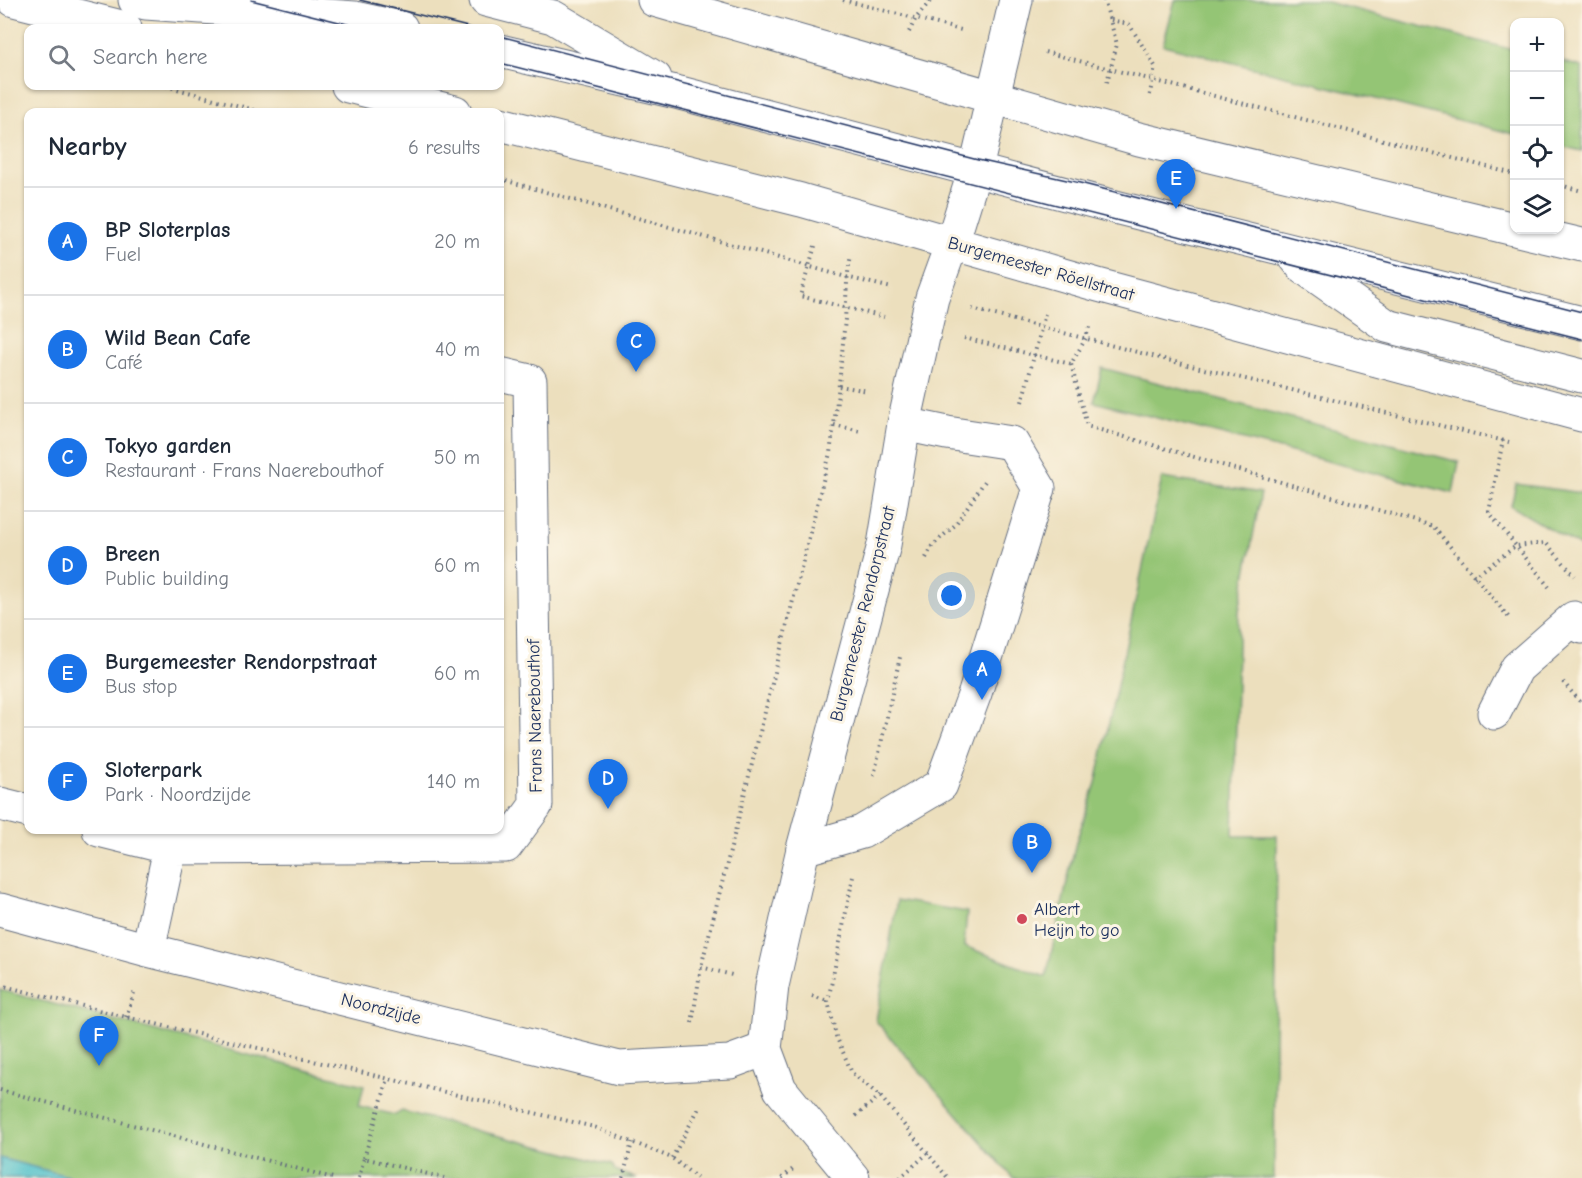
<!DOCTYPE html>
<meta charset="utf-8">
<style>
:root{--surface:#fff;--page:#f2f2f3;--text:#1f2937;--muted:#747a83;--line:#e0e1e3;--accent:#1a73e8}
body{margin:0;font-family:"Comic Neue",sans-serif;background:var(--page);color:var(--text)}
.controls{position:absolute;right:18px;top:18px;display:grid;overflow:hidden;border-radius:12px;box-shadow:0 2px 4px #0004}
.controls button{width:54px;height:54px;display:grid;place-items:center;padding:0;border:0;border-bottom:2px solid var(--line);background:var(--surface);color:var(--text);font:30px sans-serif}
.you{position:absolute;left:952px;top:596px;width:21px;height:21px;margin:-15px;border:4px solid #fff;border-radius:50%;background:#1a73e8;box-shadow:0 0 0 9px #1a73e833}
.badge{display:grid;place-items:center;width:39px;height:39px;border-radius:50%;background:var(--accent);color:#fff;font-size:20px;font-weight:700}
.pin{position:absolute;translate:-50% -50px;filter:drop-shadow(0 2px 3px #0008)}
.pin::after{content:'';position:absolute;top:32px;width:21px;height:18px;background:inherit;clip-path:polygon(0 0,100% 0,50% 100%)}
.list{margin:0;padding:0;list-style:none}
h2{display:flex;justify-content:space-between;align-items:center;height:78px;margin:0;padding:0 24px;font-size:26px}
h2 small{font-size:20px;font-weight:400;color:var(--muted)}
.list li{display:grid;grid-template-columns:39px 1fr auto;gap:18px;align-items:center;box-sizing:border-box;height:108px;padding:0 24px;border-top:2px solid var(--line)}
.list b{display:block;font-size:22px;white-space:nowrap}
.list p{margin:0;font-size:20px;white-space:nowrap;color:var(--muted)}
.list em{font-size:20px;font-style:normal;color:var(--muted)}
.icon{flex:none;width:33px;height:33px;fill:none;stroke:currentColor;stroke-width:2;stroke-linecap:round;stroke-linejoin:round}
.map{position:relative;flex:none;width:1582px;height:1178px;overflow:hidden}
.search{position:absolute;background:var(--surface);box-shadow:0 2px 4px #0004;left:24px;top:24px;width:480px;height:66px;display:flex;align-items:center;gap:15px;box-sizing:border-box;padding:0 21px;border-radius:12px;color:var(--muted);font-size:22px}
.panel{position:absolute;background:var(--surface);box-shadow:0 2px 4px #0004;left:24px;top:108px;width:480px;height:726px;border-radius:12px}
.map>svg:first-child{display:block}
.green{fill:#94c575;stroke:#587a6a;stroke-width:1.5}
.water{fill:#54c2cb;stroke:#387894;stroke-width:1.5}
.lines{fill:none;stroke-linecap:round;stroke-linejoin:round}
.minor-casing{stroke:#646d7f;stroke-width:35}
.major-casing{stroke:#646d7f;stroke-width:35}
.path{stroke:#646d7f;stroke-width:4;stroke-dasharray:1.5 4.5;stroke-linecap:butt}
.minor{stroke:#fff;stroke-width:33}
.major{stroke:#fff;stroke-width:33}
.tram{stroke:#1b2f5e;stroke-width:1.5}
.poi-dot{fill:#d1495b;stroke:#fcf5e5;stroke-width:2}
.labels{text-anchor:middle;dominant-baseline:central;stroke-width:6;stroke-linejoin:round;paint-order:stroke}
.street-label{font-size:18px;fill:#1b2f5e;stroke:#fcf5e5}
.poi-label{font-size:18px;fill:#1b2f5e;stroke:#fcf5e5;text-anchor:start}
</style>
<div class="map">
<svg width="1582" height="1178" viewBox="0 0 1582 1178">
<rect width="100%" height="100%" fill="#fcf5e5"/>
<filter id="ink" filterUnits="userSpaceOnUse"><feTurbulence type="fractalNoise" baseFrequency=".0167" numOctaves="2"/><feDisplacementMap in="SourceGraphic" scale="12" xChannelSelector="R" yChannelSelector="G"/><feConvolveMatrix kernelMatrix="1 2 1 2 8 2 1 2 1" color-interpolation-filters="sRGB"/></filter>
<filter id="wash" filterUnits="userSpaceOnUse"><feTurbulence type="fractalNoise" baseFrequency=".008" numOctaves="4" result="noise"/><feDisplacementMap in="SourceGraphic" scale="24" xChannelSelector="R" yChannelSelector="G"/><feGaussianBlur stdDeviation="1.35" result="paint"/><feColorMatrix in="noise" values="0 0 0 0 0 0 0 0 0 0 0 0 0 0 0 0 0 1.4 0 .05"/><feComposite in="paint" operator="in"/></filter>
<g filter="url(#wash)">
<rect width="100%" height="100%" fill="#ecdfbd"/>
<path class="green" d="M 1175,0 L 1319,0 L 1514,50 L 1514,134 L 1163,45 Z
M 1560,61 L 1582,67 L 1582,151 L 1560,146 Z
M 1102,368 L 1459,462 L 1453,493 L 1094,402 Z
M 1162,478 L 1261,493 L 1239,611 L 1233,836 L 1277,836 L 1274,1178 L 1013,1178 L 876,1021 L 897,900 L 967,912 L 964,946 L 1046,977 L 1076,842 L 1096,783 Z
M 1516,484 L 1582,493 L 1582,548 L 1511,506 Z
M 0,990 L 364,1085 L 359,1106 L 395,1115 L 402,1111 L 612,1165 L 615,1171 L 637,1178 L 0,1178 Z"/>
<path class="water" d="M 0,1158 L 75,1178 L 0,1178 Z"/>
</g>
<g filter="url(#ink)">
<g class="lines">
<defs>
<path id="minor" d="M 135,0 L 146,3 L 355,18 L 401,28
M 486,0 L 553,17 L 655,78
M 500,51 L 680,93 L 1119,208 L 1582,323
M 952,243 L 978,160 L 1016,0
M 1292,253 L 1303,267 L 1387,326 L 1582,376
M 1494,713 L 1517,668 L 1574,618 L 1582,627
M 0,804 L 28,811
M 99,830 L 171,848 L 506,846 L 536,805 L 530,381 L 500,374
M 803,849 L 862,832 L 941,785 L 975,693 L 1039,488 L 1012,443 L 947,433 L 904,424
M 0,910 L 148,950 L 619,1068 L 730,1062 L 765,1049
M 148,950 L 174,830"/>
<path id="major" d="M 14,0 L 125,28
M 654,0 L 1139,139 L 1514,229
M 348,86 L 455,112
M 500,124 L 801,200 L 1098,285 L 1582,415
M 1518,230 L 1582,245
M 853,1178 L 780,1089 L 765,1049 L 772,986 L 803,849 L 884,545 L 904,424 L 925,328 L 932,298 L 952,243"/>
</defs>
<use href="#minor" class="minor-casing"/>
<use href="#major" class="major-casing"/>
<path class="path" d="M 843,0 L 965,31
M 1104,0 L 1117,44 L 1106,86
M 1111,20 L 1129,24 L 1155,66 L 1149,99
M 909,32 L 916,18 L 931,0
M 1045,52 L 1514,174
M 166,86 L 262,112
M 500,179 L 846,277 L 892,288
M 1560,185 L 1582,191
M 815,246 L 800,296 L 884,317
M 972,309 L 1183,364 L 1509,442
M 1089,327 L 1086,338 L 1071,364 L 1087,426 L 1433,526 L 1510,619
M 964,338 L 1071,364
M 839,386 L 868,391
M 1022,402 L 1045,314
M 834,425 L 861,431
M 1503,440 L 1489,512 L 1549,587
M 926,558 L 932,546 L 955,525 L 985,481
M 1474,577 L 1516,546 L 1546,543 L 1575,576
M 1563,682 L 1582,704
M 874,776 L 900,657
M 853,877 L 828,1001 L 836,1036 L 852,1073 L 880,1096 L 948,1178
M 701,967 L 732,975
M 0,985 L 126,1017 L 594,1127 L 672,1158 L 697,1178
M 812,996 L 828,1001
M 126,1017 L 135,990
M 692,1023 L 701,967 L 830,453 C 836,412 841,371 844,329 C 847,305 845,281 851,256
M 0,1090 L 333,1178
M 856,1116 L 880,1096
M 364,1158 L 388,1079
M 672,1158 L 700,1106
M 359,1178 L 364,1158 L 444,1178
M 623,1178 L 632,1142
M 782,1178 L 793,1169
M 900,1178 L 928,1153"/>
<use href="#minor" class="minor"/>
<use href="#major" class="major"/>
<path class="tram" d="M 251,0 L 363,28
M 360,0 L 472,28
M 500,36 L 978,160 L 1080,183 L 1582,312
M 500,63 L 1582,339"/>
</g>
</g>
<circle class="poi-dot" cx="1022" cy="919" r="6"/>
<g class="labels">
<g class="street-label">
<text transform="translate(1041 269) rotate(16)">Burgemeester Röellstraat</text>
<text transform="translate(863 614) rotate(-76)">Burgemeester Rendorpstraat</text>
<text transform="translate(535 716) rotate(-91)">Frans Naerebouthof</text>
<text transform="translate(381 1009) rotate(14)">Noordzijde</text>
</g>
<g class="poi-label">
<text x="1034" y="909">Albert<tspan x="1034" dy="21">Heijn to go</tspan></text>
</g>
</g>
</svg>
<div class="controls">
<button>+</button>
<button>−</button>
<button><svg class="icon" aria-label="locate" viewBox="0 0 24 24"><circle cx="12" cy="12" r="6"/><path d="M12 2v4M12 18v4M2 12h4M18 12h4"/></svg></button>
<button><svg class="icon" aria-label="layers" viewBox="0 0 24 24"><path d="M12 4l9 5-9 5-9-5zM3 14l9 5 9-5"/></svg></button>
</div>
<div class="you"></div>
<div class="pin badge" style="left:982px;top:700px">A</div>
<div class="pin badge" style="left:1032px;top:873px">B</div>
<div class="pin badge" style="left:636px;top:372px">C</div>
<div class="pin badge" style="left:608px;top:809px">D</div>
<div class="pin badge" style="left:1176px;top:209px">E</div>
<div class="pin badge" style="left:99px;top:1066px">F</div>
<div class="search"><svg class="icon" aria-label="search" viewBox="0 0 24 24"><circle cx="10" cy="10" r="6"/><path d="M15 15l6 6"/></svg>Search here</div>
<section class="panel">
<h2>Nearby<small>6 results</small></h2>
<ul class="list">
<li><span class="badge">A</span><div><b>BP Sloterplas</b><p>Fuel</p></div><em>20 m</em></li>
<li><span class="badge">B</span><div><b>Wild Bean Cafe</b><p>Café</p></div><em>40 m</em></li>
<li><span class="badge">C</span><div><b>Tokyo garden</b><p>Restaurant · Frans Naerebouthof</p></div><em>50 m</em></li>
<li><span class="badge">D</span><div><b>Breen</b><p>Public building</p></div><em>60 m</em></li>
<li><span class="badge">E</span><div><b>Burgemeester Rendorpstraat</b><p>Bus stop</p></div><em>60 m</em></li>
<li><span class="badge">F</span><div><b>Sloterpark</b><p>Park · Noordzijde</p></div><em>140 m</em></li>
</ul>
</section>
</div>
